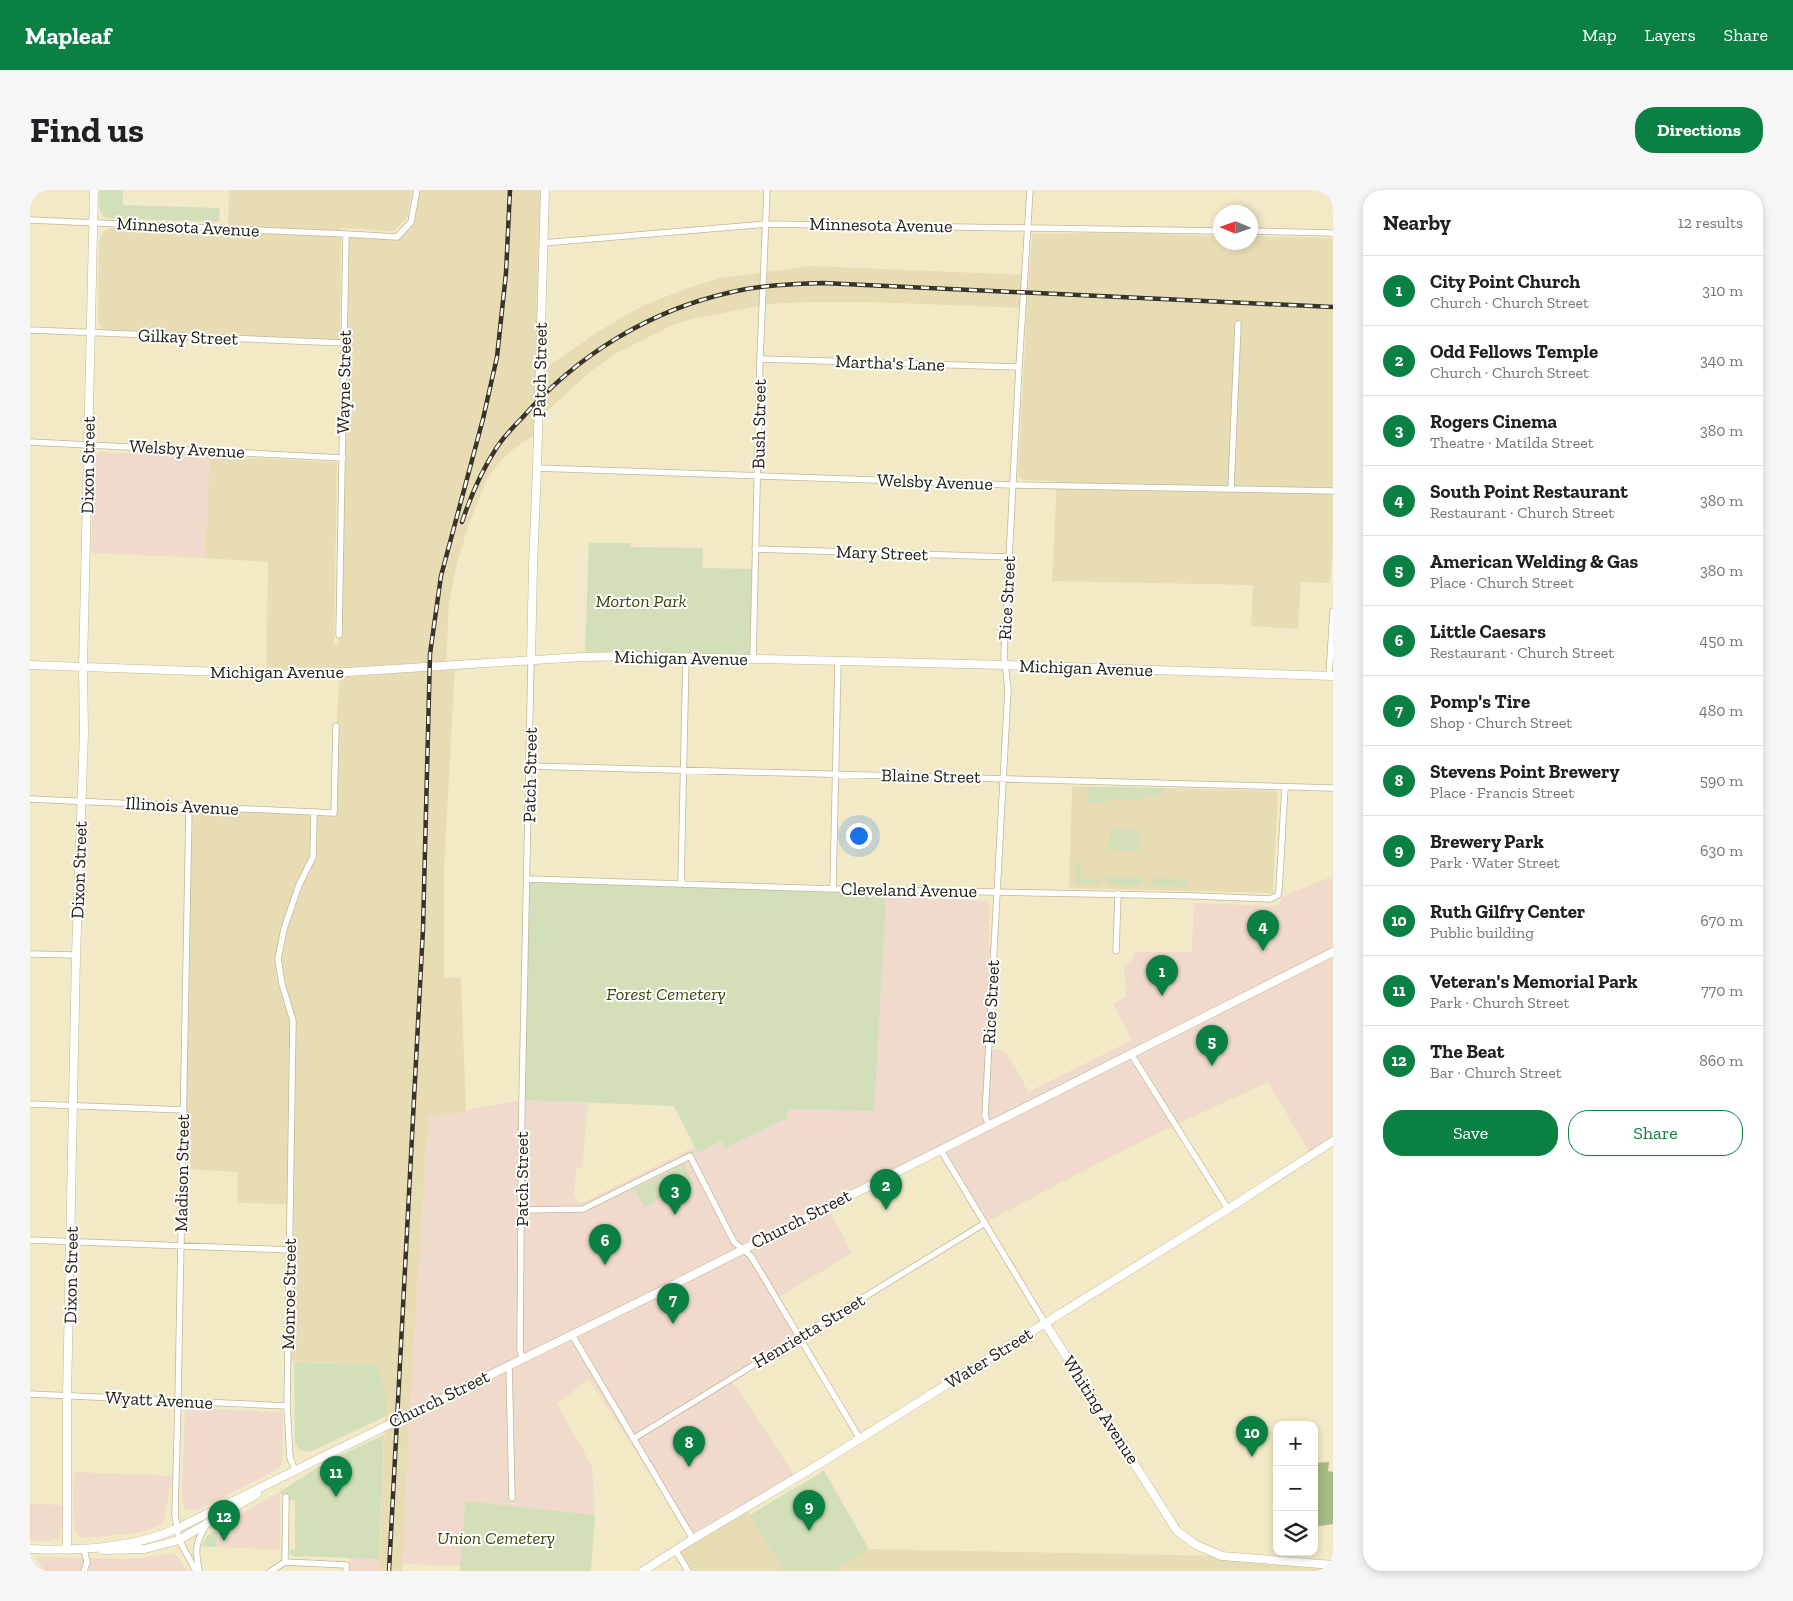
<!DOCTYPE html>
<meta charset="utf-8">
<style>
:root{--surface:#fff;--page:#f6f6f6;--text:#202124;--muted:#757577;--line:#e0e0e0;--accent:#0b8043}
body{margin:0;font-family:"Zilla Slab",serif;background:var(--page);color:var(--text)}
.controls{position:absolute;right:15px;bottom:15px;display:grid;overflow:hidden;border-radius:10px;box-shadow:0 2px 8px #0003}
.controls button{width:45px;height:45px;display:grid;place-items:center;padding:0;border:0;border-bottom:1px solid var(--line);background:var(--surface);color:var(--text);font:25px sans-serif}
.compass{position:absolute;left:1183px;top:15px;width:45px;height:45px;border-radius:50%;background:var(--surface);box-shadow:0 2px 8px #0003;rotate:272deg}
.you{position:absolute;left:828px;top:645px;width:18px;height:18px;margin:-12px;border:4px solid #fff;border-radius:50%;background:#1a73e8;box-shadow:0 0 0 8px #1a73e833}
.badge{display:grid;place-items:center;width:32px;height:32px;border-radius:50%;background:var(--accent);color:#fff;font-size:16px;font-weight:700}
.pin{position:absolute;translate:-50% -41px;filter:drop-shadow(0 1px 2px #0008)}
.pin::after{content:'';position:absolute;top:26px;width:18px;height:15px;background:inherit;clip-path:polygon(0 0,100% 0,50% 100%)}
.list{margin:0;padding:0;list-style:none}
h2{display:flex;justify-content:space-between;align-items:center;height:65px;margin:0;padding:0 20px;font-size:21px}
h2 small{font-size:16px;font-weight:400;color:var(--muted)}
.list li{display:grid;grid-template-columns:32px 1fr auto;gap:15px;align-items:center;box-sizing:border-box;height:70px;padding:0 20px;border-top:1px solid var(--line)}
.list b{display:block;font-size:19px;white-space:nowrap}
.list p{margin:0;font-size:16px;white-space:nowrap;color:var(--muted)}
.list em{font-size:16px;font-style:normal;color:var(--muted)}
.actions{display:flex;gap:10px;padding:15px 20px}
.actions a{flex:1;padding:11px 0;border:1px solid var(--accent);border-radius:20px;text-align:center;font-size:18px;color:var(--accent)}
.actions .main{background:var(--accent);color:#fff}
.icon{flex:none;width:28px;height:28px;fill:none;stroke:currentColor;stroke-width:2;stroke-linecap:round;stroke-linejoin:round}
.map{position:relative;flex:none;width:1303px;height:1381px;overflow:hidden;border-radius:20px}
header{display:flex;align-items:center;gap:30px;box-sizing:border-box;height:70px;padding:0 25px;background:var(--accent);color:#fff}
header strong{font-size:24px}
nav{display:flex;gap:28px;margin-inline-start:auto;font-size:18px}
.intro{display:flex;align-items:center;justify-content:space-between;box-sizing:border-box;height:120px;padding:0 30px}
h1{margin:0;font-size:35px}
.button{padding:12px 22px;border-radius:20px;background:var(--accent);color:#fff;font-size:18px;font-weight:700}
main{display:flex;gap:30px;padding:0 30px}
aside{flex:1;background:var(--surface);border-radius:20px;box-shadow:0 2px 8px #0003}
.map>svg:first-child{display:block}
.commercial{fill:#efdacc}
.built{fill:#e7dcb4}
.green{fill:#d2dfb8}
.forest{fill:#a9ba86}
.lines{fill:none;stroke-linecap:round;stroke-linejoin:round}
.street-casing{stroke:#c1b897;stroke-width:7}
.secondary-casing{stroke:#c1b897;stroke-width:9}
.street{stroke:#fff;stroke-width:5.5}
.secondary{stroke:#fff;stroke-width:8}
.rail-casing{stroke:#383526;stroke-width:4.5}
.rail{stroke:#fff;stroke-width:2.5;stroke-dasharray:8;stroke-linecap:butt}
.labels{text-anchor:middle;dominant-baseline:central;stroke-width:4;stroke-linejoin:round;paint-order:stroke}
.street-label{font-size:18px;fill:#232013;stroke:#fff}
.park-label{font-size:18px;font-style:italic;fill:#374609;stroke:#fff}
</style>
<header>
<strong>Mapleaf</strong>
<nav><a>Map</a><a>Layers</a><a>Share</a></nav>
</header>
<div class="intro"><h1>Find us</h1><a class="button">Directions</a></div>
<main>
<div class="map">
<svg width="1303" height="1381" viewBox="0 0 1303 1381">
<rect width="100%" height="100%" fill="#f2e9c7"/>
<path class="commercial" d="M 69,262 L 180,266 L 175,368 L 61,363 L 64,268 Z
M 1303,686 L 1303,951 L 1281,965 L 1238,892 L 1145,935 L 1028,994 L 955,1033 L 910,960 L 797,1016 L 822,1063 L 747,1108 L 770,1147 L 701,1189 L 766,1288 L 663,1349 L 559,1189 L 527,1214 L 562,1276 L 565,1325 L 435,1311 L 431,1376 L 372,1374 L 380,1214 L 398,927 L 492,910 L 558,913 L 552,978 L 546,978 L 544,1006 L 549,1013 L 554,1012 L 664,957 L 668,963 L 691,951 L 695,958 L 757,928 L 757,919 L 843,921 L 856,706 L 959,711 L 960,816 L 958,859 L 973,860 L 986,878 L 998,902 L 1102,850 L 1083,814 L 1096,806 L 1094,777 L 1102,770 L 1105,762 L 1162,762 L 1164,713 L 1245,716 L 1250,713 L 1252,707 Z
M 155,1218 L 250,1222 L 253,1223 L 252,1275 L 239,1284 L 176,1316 L 164,1320 L 155,1319 L 152,1308 Z
M 44,1282 L 142,1286 L 133,1334 L 114,1341 L 98,1344 L 51,1348 L 45,1340 L 44,1332 L 43,1319 Z
M 250,1302 L 250,1360 L 188,1357 L 188,1337 Z
M 0,1314 L 33,1315 L 32,1338 L 30,1345 L 28,1348 L 18,1351 L 0,1351 Z
M 142,1363 L 149,1368 L 157,1381 L 14,1381 L 6,1367 L 104,1369 Z
M 319,1368 L 349,1369 L 349,1381 L 320,1381 Z"/>
<path class="built" d="M 199,0 L 382,0 L 381,9 L 377,28 L 365,40 L 359,41 L 311,38 L 310,145 L 308,150 L 75,140 L 70,137 L 68,129 L 69,54 L 70,48 L 74,41 L 80,38 L 198,44 Z
M 387,0 L 515,0 L 510,182 L 569,141 L 612,116 L 658,98 L 691,88 L 782,76 L 995,85 L 995,96 L 998,97 L 1002,48 L 1003,44 L 1091,43 L 1190,46 L 1190,52 L 1220,52 L 1221,46 L 1303,48 L 1303,353 L 1300,393 L 1271,392 L 1268,439 L 1221,436 L 1223,395 L 1022,391 L 1027,291 L 994,290 L 989,287 L 988,284 L 997,118 L 840,112 L 772,112 L 741,114 L 661,129 L 641,136 L 585,164 L 559,183 L 509,228 L 508,243 L 486,257 L 472,269 L 457,289 L 439,334 L 428,369 L 419,411 L 416,476 L 425,476 L 414,680 L 414,787 L 431,788 L 436,921 L 398,927 L 380,1214 L 372,1381 L 349,1381 L 356,1207 L 347,1174 L 258,1171 L 261,1014 L 207,1013 L 208,982 L 152,979 L 159,616 L 304,623 L 306,536 L 310,484 L 236,484 L 238,372 L 175,368 L 180,266 L 305,272 L 307,274 L 304,455 L 309,454 L 316,44 L 367,47 L 381,32 Z
M 1042,596 L 1248,601 L 1243,703 L 1039,698 Z
M 716,1318 L 738,1356 L 754,1381 L 657,1381 L 646,1361 Z
M 839,1359 L 1192,1366 L 1303,1376 L 1303,1381 L 804,1381 Z"/>
<path class="green" d="M 70,0 L 93,0 L 93,15 L 190,18 L 189,30 L 187,32 L 77,28 C 66,23 70,10 70,0 Z
M 559,353 L 600,353 L 601,357 L 673,358 L 672,378 L 725,379 L 723,469 L 555,467 Z
M 1057,597 L 1133,598 L 1132,606 L 1113,605 L 1113,610 L 1078,609 L 1077,613 L 1057,613 Z
M 1081,639 L 1110,640 L 1109,661 L 1077,659 L 1077,655 L 1080,655 Z
M 1046,673 L 1050,673 L 1050,689 L 1070,690 L 1070,694 L 1045,694 Z
M 1077,687 L 1111,688 L 1111,694 L 1109,696 L 1077,694 Z
M 1123,687 L 1124,688 L 1158,690 L 1158,697 L 1124,696 L 1123,694 Z
M 498,689 L 803,699 L 856,706 L 844,921 L 757,919 L 757,928 L 695,958 L 691,951 L 668,963 L 644,916 L 492,910 Z
M 654,974 L 663,993 L 658,996 L 657,994 L 614,1017 L 605,999 Z
M 264,1172 L 347,1174 L 356,1207 L 356,1226 L 280,1262 L 269,1260 L 265,1252 Z
M 354,1245 L 349,1369 L 270,1366 L 266,1367 L 261,1365 L 259,1360 L 265,1359 L 265,1310 L 259,1310 L 259,1304 L 250,1304 L 250,1302 L 296,1272 Z
M 794,1281 L 839,1359 L 804,1381 L 754,1381 L 738,1356 L 720,1325 Z
M 435,1311 L 565,1325 L 561,1381 L 430,1381 Z
M 187,1340 L 187,1357 L 171,1356 L 178,1345 Z"/>
<path class="forest" d="M 1299,1272 L 1298,1281 L 1303,1282 L 1303,1334 L 1284,1337 L 1284,1273 Z"/>
<g class="lines">
<defs>
<path id="street" d="M 0,30 L 316,44 L 367,47 L 381,32 L 387,0
M 1220,41 L 1303,43
M 513,53 L 736,34 L 1190,41
M 0,140 L 315,153
M 730,169 L 989,177
M 0,252 L 313,268
M 507,278 L 983,295 L 1303,301
M 1201,298 L 1208,134
M 725,359 L 979,367
M 309,445 L 316,44
M 723,469 L 730,169 L 737,0
M 1299,486 L 1303,421
M 500,576 L 1303,598
M 0,609 L 304,623 L 306,536
M 159,616 L 148,1211 L 145,1325 L 149,1350 L 166,1381
M 498,689 L 803,699 L 1167,706 L 1240,709 L 1248,705 L 1249,700 L 1255,597
M 651,693 L 656,467
M 803,699 L 808,472
M 1086,761 L 1088,704
M 0,764 L 46,765
M 1101,864 L 1198,1019
M 0,914 L 154,920
M 959,935 L 955,926 L 978,499 L 974,465 L 989,177 L 1000,0
M 910,959 L 1015,1133
M 492,1020 L 553,1019 L 660,966 L 704,1052 L 721,1066 L 830,1249
M 0,1050 L 260,1060
M 542,1145 L 663,1349
M 492,1169 L 490,1160 L 492,910 L 501,470
M 479,1174 L 482,1308
M 0,1204 L 257,1216
M 603,1249 L 955,1033
M 265,1280 L 260,1268 L 257,1216 L 263,831 L 252,794 L 248,769 L 254,739 L 269,695 L 283,667 L 284,622
M 54,1359 L 57,1372 L 54,1381
M 646,1361 L 658,1381
M 255,1372 L 316,1375 L 316,1381
M 255,1372 L 256,1307
M 169,1381 C 165,1359 165,1353 177,1334
M 241,1381 L 255,1372"/>
<path id="secondary" d="M 501,470 L 503,376 L 507,278 L 515,0
M 0,475 L 270,485 L 551,467 L 604,466 L 976,475 L 1303,486
M 1015,1133 L 1147,1341 L 1166,1355 L 1192,1366 L 1303,1375
M 0,1359 C 46,1361 103,1358 146,1339 L 629,1102 L 1303,762
M 37,1360 L 37,1206 L 46,765 L 54,543 L 53,477 L 64,0
M 73,1360 L 115,1359 L 149,1350 L 227,1304
M 613,1381 L 663,1349 L 791,1273 L 1198,1019 L 1303,951"/>
</defs>
<use href="#street" class="street-casing"/>
<use href="#secondary" class="secondary-casing"/>
<use href="#street" class="street"/>
<use href="#secondary" class="secondary"/>
<defs>
<path id="rail" d="M 432,332 C 441,305 452,280 467,257 C 474,247 483,237 492,228 C 547,165 620,120 702,102 C 732,95 762,94 793,93 L 1303,117
M 359,1381 L 393,739 L 400,464 L 411,386 L 453,229 L 467,167 L 476,83 L 480,0"/>
</defs>
<use href="#rail" class="rail-casing"/>
<use href="#rail" class="rail"/>
</g>
<g class="labels">
<g class="street-label">
<text transform="translate(851 35) rotate(1)">Minnesota Avenue</text>
<text transform="translate(158 37) rotate(3)">Minnesota Avenue</text>
<text transform="translate(158 147) rotate(2)">Gilkay Street</text>
<text transform="translate(860 173) rotate(2)">Martha's Lane</text>
<text transform="translate(510 180) rotate(-89)">Patch Street</text>
<text transform="translate(314 192) rotate(-89)">Wayne Street</text>
<text transform="translate(729 234) rotate(-89)">Bush Street</text>
<text transform="translate(157 259) rotate(3)">Welsby Avenue</text>
<text transform="translate(58 275) rotate(-89)">Dixon Street</text>
<text transform="translate(905 292) rotate(2)">Welsby Avenue</text>
<text transform="translate(852 363) rotate(2)">Mary Street</text>
<text transform="translate(977 408) rotate(-87)">Rice Street</text>
<text transform="translate(651 468) rotate(1)">Michigan Avenue</text>
<text transform="translate(1056 478) rotate(2)">Michigan Avenue</text>
<text x="247" y="482">Michigan Avenue</text>
<text transform="translate(500 585) rotate(-89)">Patch Street</text>
<text transform="translate(901 586) rotate(1)">Blaine Street</text>
<text transform="translate(152 616) rotate(3)">Illinois Avenue</text>
<text transform="translate(49 680) rotate(-88)">Dixon Street</text>
<text transform="translate(879 700) rotate(1)">Cleveland Avenue</text>
<text transform="translate(961 812) rotate(-87)">Rice Street</text>
<text transform="translate(152 983) rotate(-89)">Madison Street</text>
<text transform="translate(492 989) rotate(-90)">Patch Street</text>
<text transform="translate(771 1029) rotate(-27)">Church Street</text>
<text transform="translate(41 1085) rotate(-89)">Dixon Street</text>
<text transform="translate(259 1104) rotate(-89)">Monroe Street</text>
<text transform="translate(779 1141) rotate(-31)">Henrietta Street</text>
<text transform="translate(959 1168) rotate(-32)">Water Street</text>
<text transform="translate(409 1209) rotate(-26)">Church Street</text>
<text transform="translate(129 1210) rotate(3)">Wyatt Avenue</text>
<text transform="translate(1071 1220) rotate(57)">Whiting Avenue</text>
</g>
<g class="park-label">
<text x="611" y="411">Morton Park</text>
<text x="636" y="804">Forest Cemetery</text>
<text x="466" y="1348">Union Cemetery</text>
</g>
</g>
</svg>
<div class="controls">
<button>+</button>
<button>−</button>
<button><svg class="icon" aria-label="layers" viewBox="0 0 24 24"><path d="M12 4l9 5-9 5-9-5zM3 14l9 5 9-5"/></svg></button>
</div>
<svg class="compass" viewBox="-18 -18 36 36"><path d="M0-13l5 13h-10z" fill="#e53935"/><path d="M0 13l5-13h-10z" fill="#757577"/></svg>
<div class="you"></div>
<div class="pin badge" style="left:1132px;top:806px">1</div>
<div class="pin badge" style="left:856px;top:1020px">2</div>
<div class="pin badge" style="left:645px;top:1025px">3</div>
<div class="pin badge" style="left:1233px;top:761px">4</div>
<div class="pin badge" style="left:1182px;top:876px">5</div>
<div class="pin badge" style="left:575px;top:1075px">6</div>
<div class="pin badge" style="left:643px;top:1134px">7</div>
<div class="pin badge" style="left:659px;top:1277px">8</div>
<div class="pin badge" style="left:779px;top:1341px">9</div>
<div class="pin badge" style="left:1222px;top:1267px">10</div>
<div class="pin badge" style="left:306px;top:1307px">11</div>
<div class="pin badge" style="left:194px;top:1351px">12</div>
</div>
<aside>
<h2>Nearby<small>12 results</small></h2>
<ul class="list">
<li><span class="badge">1</span><div><b>City Point Church</b><p>Church · Church Street</p></div><em>310 m</em></li>
<li><span class="badge">2</span><div><b>Odd Fellows Temple</b><p>Church · Church Street</p></div><em>340 m</em></li>
<li><span class="badge">3</span><div><b>Rogers Cinema</b><p>Theatre · Matilda Street</p></div><em>380 m</em></li>
<li><span class="badge">4</span><div><b>South Point Restaurant</b><p>Restaurant · Church Street</p></div><em>380 m</em></li>
<li><span class="badge">5</span><div><b>American Welding &amp; Gas</b><p>Place · Church Street</p></div><em>380 m</em></li>
<li><span class="badge">6</span><div><b>Little Caesars</b><p>Restaurant · Church Street</p></div><em>450 m</em></li>
<li><span class="badge">7</span><div><b>Pomp's Tire</b><p>Shop · Church Street</p></div><em>480 m</em></li>
<li><span class="badge">8</span><div><b>Stevens Point Brewery</b><p>Place · Francis Street</p></div><em>590 m</em></li>
<li><span class="badge">9</span><div><b>Brewery Park</b><p>Park · Water Street</p></div><em>630 m</em></li>
<li><span class="badge">10</span><div><b>Ruth Gilfry Center</b><p>Public building</p></div><em>670 m</em></li>
<li><span class="badge">11</span><div><b>Veteran's Memorial Park</b><p>Park · Church Street</p></div><em>770 m</em></li>
<li><span class="badge">12</span><div><b>The Beat</b><p>Bar · Church Street</p></div><em>860 m</em></li>
</ul>
<div class="actions"><a class="main">Save</a><a>Share</a></div>
</aside>
</main>
